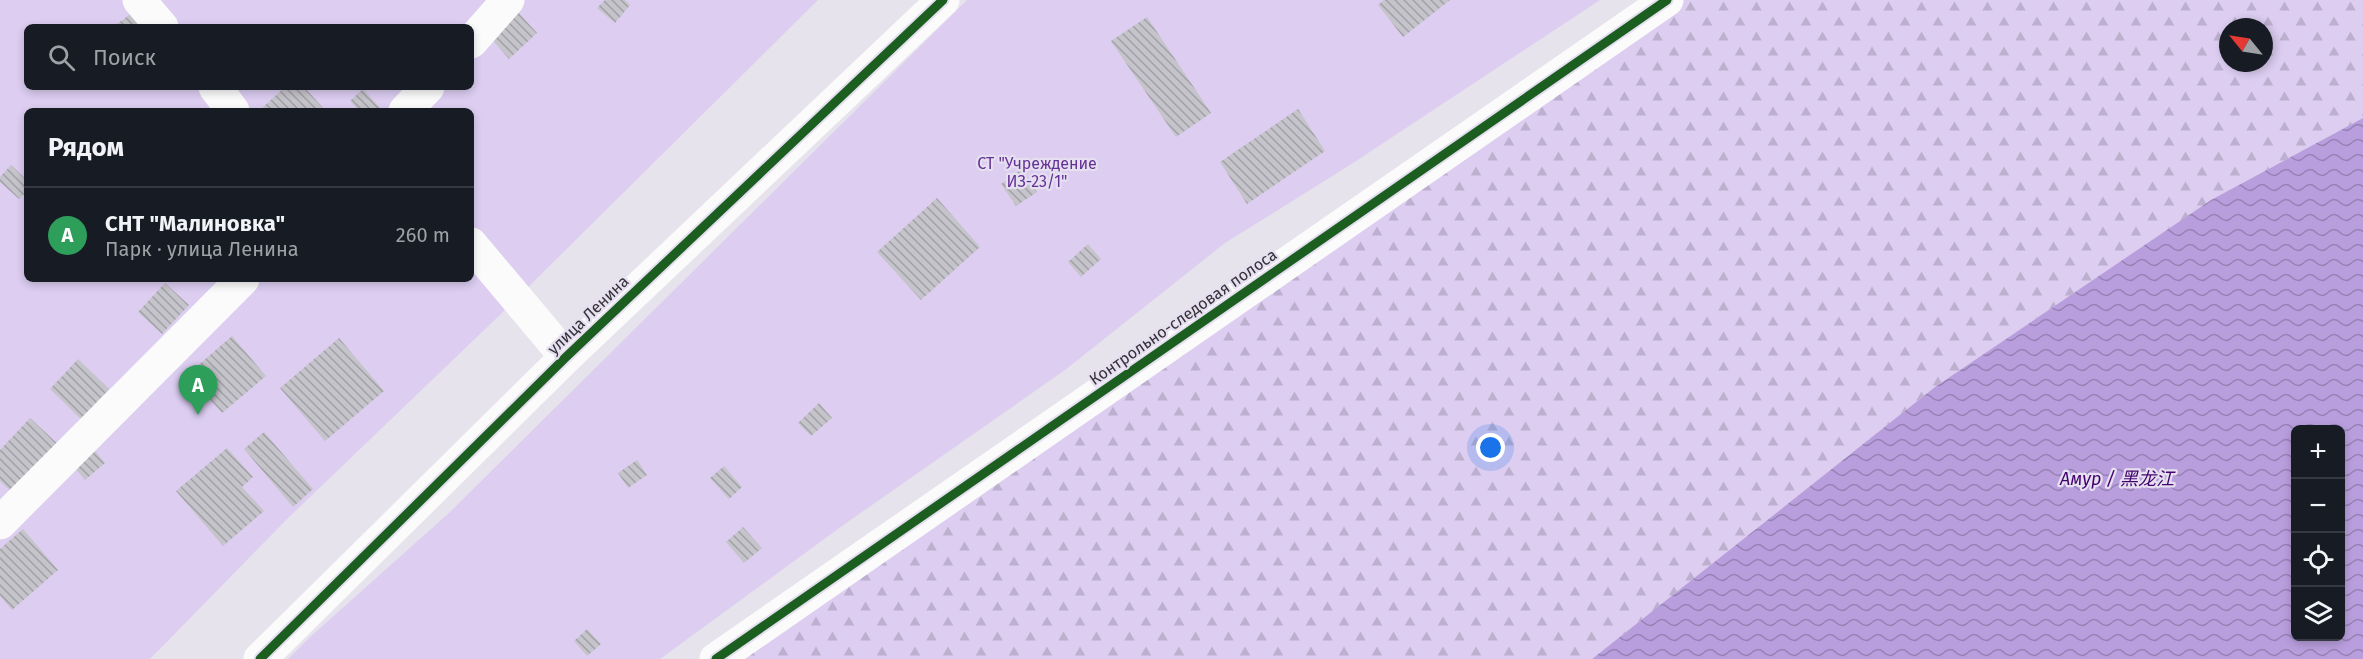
<!DOCTYPE html>
<html lang="ru">
<meta charset="utf-8">
<style>
:root{--surface:#171b24;--page:#20242c;--text:#f1f3f6;--muted:#9ea1a6;--line:#363941;--accent:#b45309}
body{margin:0;font-family:"Fira Sans","Noto Sans SC",sans-serif;background:var(--page);color:var(--text)}
.controls{position:absolute;right:18px;bottom:18px;display:grid;overflow:hidden;border-radius:9px;box-shadow:0 3px 9px #0003}
.controls button{width:54px;height:54px;display:grid;place-items:center;padding:0;border:0;border-bottom:2px solid var(--line);background:var(--surface);color:var(--text);font:30px sans-serif}
.compass{position:absolute;left:2219px;top:18px;width:54px;height:54px;border-radius:50%;background:var(--surface);box-shadow:0 3px 9px #0003;rotate:300deg}
.you{position:absolute;left:1491px;top:448px;width:21px;height:21px;margin:-15px;border:4px solid #fff;border-radius:50%;background:#1a73e8;box-shadow:0 0 0 9px #1a73e833}
.badge{display:grid;place-items:center;width:39px;height:39px;border-radius:50%;background:var(--accent);color:#fff;font-size:20px;font-weight:700}
.pin{position:absolute;translate:-50% -50px;filter:drop-shadow(0 2px 3px #0008)}
.pin::after{content:'';position:absolute;top:32px;width:21px;height:18px;background:inherit;clip-path:polygon(0 0,100% 0,50% 100%)}
.list{margin:0;padding:0;list-style:none}
h2{display:flex;justify-content:space-between;align-items:center;height:78px;margin:0;padding:0 24px;font-size:26px}
h2 small{font-size:20px;font-weight:400;color:var(--muted)}
.list li{display:grid;grid-template-columns:39px 1fr auto;gap:18px;align-items:center;box-sizing:border-box;height:96px;padding:0 24px;border-top:2px solid var(--line)}
.list b{display:block;font-size:22px;white-space:nowrap}
.list p{margin:0;font-size:20px;white-space:nowrap;color:var(--muted)}
.list em{font-size:20px;font-style:normal;color:var(--muted)}
.icon{flex:none;width:33px;height:33px;fill:none;stroke:currentColor;stroke-width:2;stroke-linecap:round;stroke-linejoin:round}
.map{position:relative;flex:none;width:2363px;height:659px;overflow:hidden}
.search{position:absolute;background:var(--surface);box-shadow:0 3px 9px #0003;left:24px;top:24px;width:450px;height:66px;display:flex;align-items:center;gap:15px;box-sizing:border-box;padding:0 21px;border-radius:9px;color:var(--muted);font-size:22px}
.panel{position:absolute;background:var(--surface);box-shadow:0 3px 9px #0003;left:24px;top:108px;width:450px;height:174px;border-radius:9px}
.map>svg:first-child{display:block}
.forest{fill:url(#forest-firs);fill-rule:evenodd}
.garden{fill:#dccdf1;fill-rule:evenodd}
.water{fill:url(#water-waves);fill-rule:evenodd}
.building{fill:url(#building-back-hatch)}
.lines{fill:none;stroke-linecap:round;stroke-linejoin:round}
.minor{stroke:#fbfbfc;stroke-width:33}
.cycleway-casing{stroke:#e5dff0;stroke-width:13}
.cycleway{stroke:#1b5e20;stroke-width:9}
.labels{text-anchor:middle;dominant-baseline:central;stroke-width:4.5;stroke-linejoin:round;paint-order:stroke}
.park-label{font-size:16px;fill:#643296;stroke:#e5dff0}
.street-label{font-size:16px;fill:#333137;stroke:#e5dff0}
.water-label{font-size:18px;font-style:italic;fill:#41026e;stroke:#e5dff0}
</style>
<div class="map">
<svg width="2363" height="659" viewBox="0 0 2363 659">
<defs>
<pattern id="forest-firs" width="22" height="20" patternUnits="userSpaceOnUse" patternTransform="scale(1.5)"><rect width="22" height="20" fill="#dccdf1"/><path d="M5 1l3.5 6h-7zM16 11l3.5 6h-7z" fill="#bdb0cf"/></pattern>
<pattern id="water-waves" width="16" height="10" patternUnits="userSpaceOnUse" patternTransform="scale(1.5)"><rect width="16" height="10" fill="#b99edd"/><path d="M0 5q4-4 8 0t8 0" fill="none" stroke="#9781b4"/></pattern>
<pattern id="building-back-hatch" width="6" height="6" patternUnits="userSpaceOnUse" patternTransform="scale(1.5)"><rect width="6" height="6" fill="#c6c4cb"/><path d="M-1 5l2 2M0 0l6 6M5-1l2 2" fill="none" stroke="#a1a0a6"/></pattern>
</defs>
<rect width="100%" height="100%" fill="#e6e3ec"/>
<path class="forest" d="M 1669,0 L 2363,0 L 2363,118 L 2211,200 L 1935,387 L 1592,659 L 707,659 ZM 2228,27 L 2264,27 L 2264,63 L 2228,63 Z"/>
<path class="garden" d="M 0,0 L 818,0 L 505,310 L 286,520 L 150,659 L 0,659 ZM 27,27 L 471,27 L 471,87 L 27,87 ZM 27,111 L 471,111 L 471,279 L 27,279 Z
M 967,0 L 1600,0 L 1353,163 L 1225,243 L 1065,370 L 842,526 L 660,659 L 288,659 L 309,638 L 449,513 Z"/>
<path class="water" d="M 2363,118 L 2363,659 L 1592,659 L 1935,387 L 2211,200 ZM 2296,430 L 2340,430 L 2340,636 L 2296,636 Z"/>
<path class="building" d="M 605,0 L 625,0 L 630,5 L 615,23 L 597,8 Z
M 1384,0 L 1450,0 L 1403,37 L 1378,5 Z
M 517,11 L 537,33 L 509,59 L 489,36 Z
M 133,12 L 143,27 L 113,27 Z
M 1147,17 L 1211,113 L 1176,137 L 1111,41 Z
M 285,87 L 304,87 L 326,111 L 264,111 L 262,108 Z
M 363,89 L 383,111 L 359,111 L 350,101 Z
M 1298,109 L 1325,151 L 1247,204 L 1220,162 Z
M 11,165 L 27,180 L 27,191 L 19,199 L 0,182 L 0,177 Z
M 1022,169 L 1037,192 L 1016,206 L 1001,184 Z
M 937,198 L 980,247 L 921,300 L 877,252 Z
M 1088,244 L 1101,259 L 1081,277 L 1068,262 Z
M 165,283 L 189,305 L 162,334 L 138,312 Z
M 232,336 L 266,376 L 222,413 L 188,374 Z
M 339,338 L 384,391 L 325,441 L 280,388 Z
M 78,359 L 109,389 L 81,419 L 50,389 Z
M 819,403 L 832,418 L 811,436 L 798,423 Z
M 30,418 L 61,447 L 16,496 L 0,481 L 0,450 Z
M 264,432 L 313,489 L 293,507 L 244,449 Z
M 227,448 L 253,477 L 242,487 L 264,511 L 223,546 L 176,491 Z
M 95,451 L 105,463 L 85,480 L 75,468 Z
M 637,460 L 647,475 L 628,488 L 618,473 Z
M 724,466 L 742,487 L 729,499 L 710,478 Z
M 743,527 L 762,548 L 744,563 L 726,542 Z
M 23,529 L 58,570 L 12,610 L 0,596 L 0,549 Z
M 587,629 L 601,644 L 587,656 L 574,641 Z"/>
<g class="lines">
<path class="minor" d="M 139,0 L 162,27
M 471,42 L 508,0
M 215,87 L 233,111
M 405,111 L 428,87
M 471,244 L 566,357
M 0,523 L 243,279
M 260,659 L 566,357 L 943,0
M 716,659 L 1667,0"/>
<defs>
<path id="cycleway" d="M 260,659 L 566,357 L 943,0
M 716,659 L 1667,0"/>
</defs>
<use href="#cycleway" class="cycleway-casing"/>
<use href="#cycleway" class="cycleway"/>
</g>
<g class="labels">
<g class="park-label">
<text x="1037" y="163">СТ "Учреждение<tspan x="1037" dy="18">ИЗ-23/1"</tspan></text>
</g>
<g class="street-label">
<text transform="translate(588 315) rotate(-44)">улица Ленина</text>
<text transform="translate(1183 317) rotate(-35)">Контрольно-следовая полоса</text>
</g>
<g class="water-label">
<text x="2117" y="479">Амур / 黑龙江</text>
</g>
</g>
</svg>
<div class="controls">
<button>+</button>
<button>−</button>
<button><svg class="icon" aria-label="locate" viewBox="0 0 24 24"><circle cx="12" cy="12" r="6"/><path d="M12 2v4M12 18v4M2 12h4M18 12h4"/></svg></button>
<button><svg class="icon" aria-label="layers" viewBox="0 0 24 24"><path d="M12 4l9 5-9 5-9-5zM3 14l9 5 9-5"/></svg></button>
</div>
<svg class="compass" viewBox="-18 -18 36 36"><path d="M0-13l5 13h-10z" fill="#e53935"/><path d="M0 13l5-13h-10z" fill="#9ea1a6"/></svg>
<div class="you"></div>
<div class="pin badge" style="left:198px;top:415px;background:#2e9e5b">A</div>
<div class="search"><svg class="icon" aria-label="search" viewBox="0 0 24 24"><circle cx="10" cy="10" r="6"/><path d="M15 15l6 6"/></svg>Поиск</div>
<section class="panel">
<h2>Рядом<small></small></h2>
<ul class="list">
<li><span class="badge" style="background:#2e9e5b">A</span><div><b>СНТ &quot;Малиновка&quot;</b><p>Парк · улица Ленина</p></div><em>260 m</em></li>
</ul>
</section>
</div>
